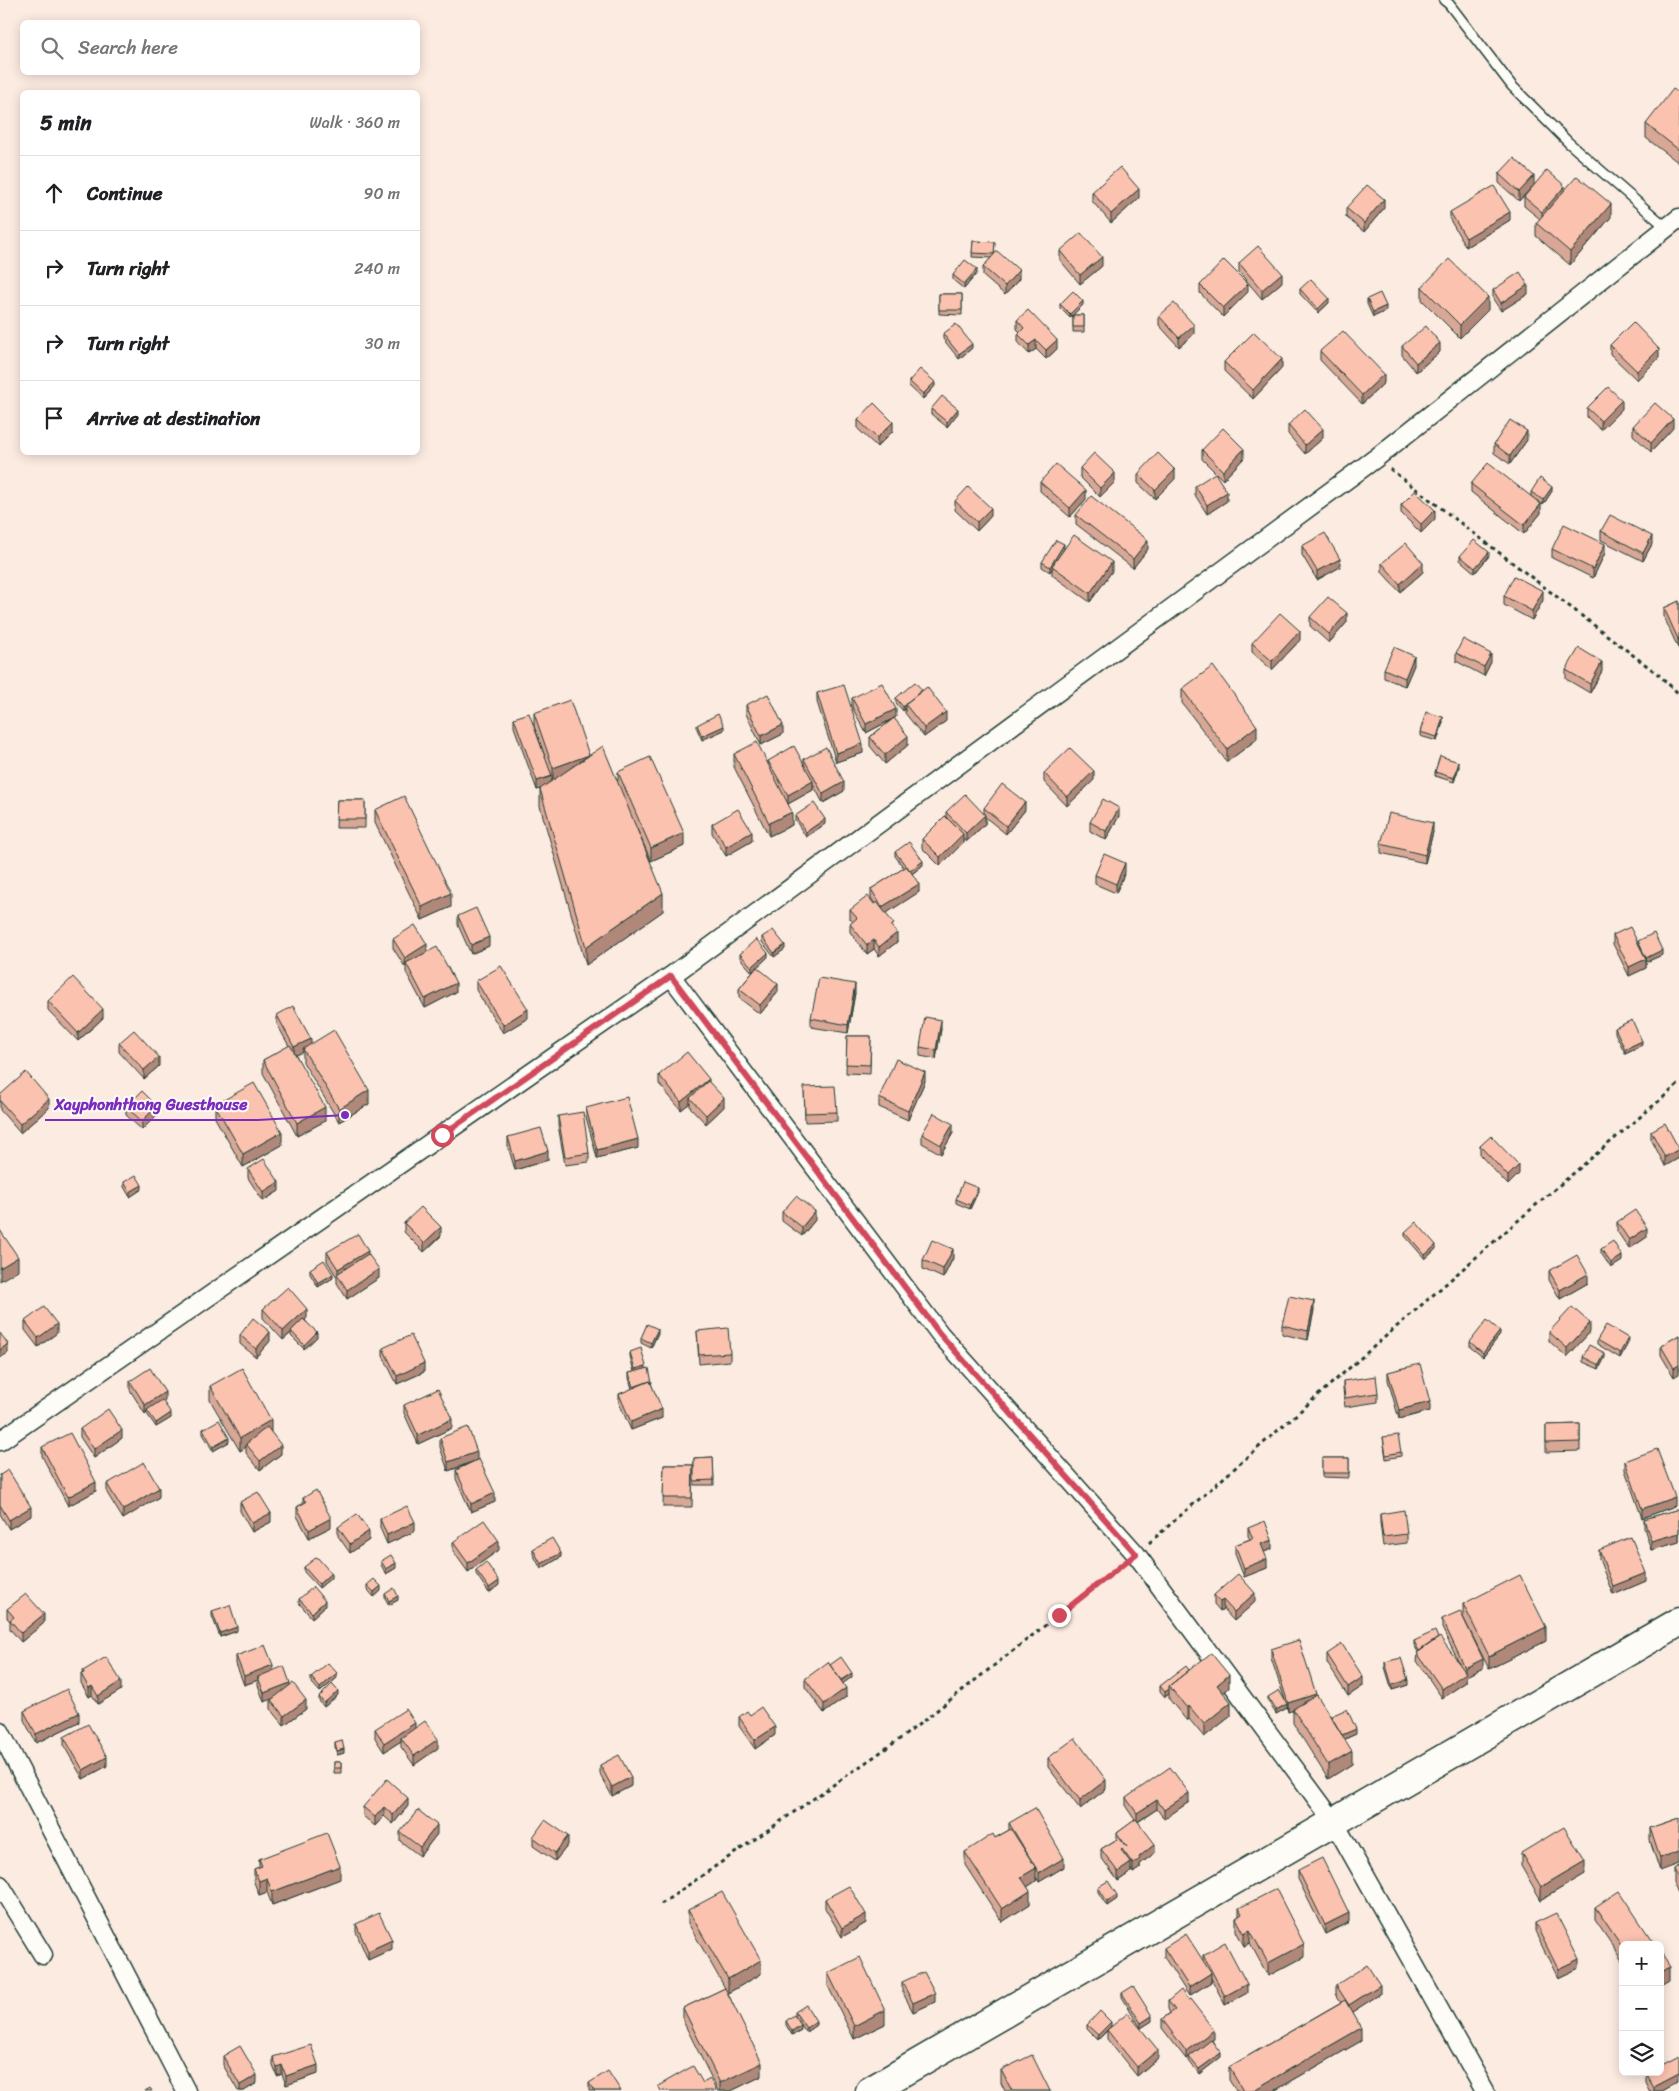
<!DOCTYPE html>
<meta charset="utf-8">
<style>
:root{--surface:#fff;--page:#f6f6f6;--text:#202124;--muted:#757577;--line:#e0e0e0}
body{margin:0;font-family:Sriracha,sans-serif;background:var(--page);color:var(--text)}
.controls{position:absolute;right:15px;bottom:15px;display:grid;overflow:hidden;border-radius:8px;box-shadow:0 2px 12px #0003}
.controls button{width:45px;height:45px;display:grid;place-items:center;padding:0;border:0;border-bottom:1px solid var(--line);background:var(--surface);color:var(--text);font:25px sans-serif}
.stop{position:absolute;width:15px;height:15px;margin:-11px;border:4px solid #d1495b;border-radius:50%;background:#fff}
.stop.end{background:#d1495b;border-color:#fff;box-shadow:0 1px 5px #0008}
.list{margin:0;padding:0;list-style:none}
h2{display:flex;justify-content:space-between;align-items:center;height:65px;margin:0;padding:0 20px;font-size:21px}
h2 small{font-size:16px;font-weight:400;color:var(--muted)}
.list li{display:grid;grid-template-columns:32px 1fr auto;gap:15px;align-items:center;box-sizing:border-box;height:75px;padding:0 20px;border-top:1px solid var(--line)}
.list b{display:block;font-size:19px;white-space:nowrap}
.list em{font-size:16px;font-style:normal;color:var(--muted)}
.icon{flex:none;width:28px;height:28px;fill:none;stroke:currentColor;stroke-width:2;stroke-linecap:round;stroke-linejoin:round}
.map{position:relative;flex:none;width:1679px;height:2091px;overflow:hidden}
.search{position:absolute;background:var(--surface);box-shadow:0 2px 12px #0003;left:20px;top:20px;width:400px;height:55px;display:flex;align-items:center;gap:12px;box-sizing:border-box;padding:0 18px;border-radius:8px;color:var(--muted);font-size:19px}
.panel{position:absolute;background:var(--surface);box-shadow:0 2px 12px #0003;left:20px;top:90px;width:400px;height:365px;border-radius:8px}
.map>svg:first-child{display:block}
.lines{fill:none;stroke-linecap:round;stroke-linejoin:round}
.service-casing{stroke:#1f3d34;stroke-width:12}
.minor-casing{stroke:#1f3d34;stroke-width:21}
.trunk-casing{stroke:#1f3d34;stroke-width:31}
.path{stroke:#1f3d34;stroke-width:3;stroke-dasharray:4 4;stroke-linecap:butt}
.service{stroke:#fdfcf7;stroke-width:9}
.minor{stroke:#fdfcf7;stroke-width:18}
.trunk{stroke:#fdfcf7;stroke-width:28}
.wall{fill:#d8a796;stroke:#1f3d34}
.shaded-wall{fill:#b0887a;stroke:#1f3d34}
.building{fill:#fbc2af;stroke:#1f3d34}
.route{stroke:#d1495b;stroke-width:6}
.leader{fill:none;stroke:#7b2cbf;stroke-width:2}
.callout-dot{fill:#7b2cbf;stroke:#fdfcf7;stroke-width:2}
.callout-label{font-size:16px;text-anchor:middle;font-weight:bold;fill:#7b2cbf;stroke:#fdfcf7;stroke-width:4;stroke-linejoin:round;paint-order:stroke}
</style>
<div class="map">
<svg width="1679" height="2091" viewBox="0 0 1679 2091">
<rect width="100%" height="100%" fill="#fcebe1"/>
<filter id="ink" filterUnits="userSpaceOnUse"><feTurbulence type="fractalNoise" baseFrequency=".02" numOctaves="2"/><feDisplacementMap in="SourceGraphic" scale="10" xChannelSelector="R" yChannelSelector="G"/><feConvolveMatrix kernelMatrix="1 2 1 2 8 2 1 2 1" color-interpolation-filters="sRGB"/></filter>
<g filter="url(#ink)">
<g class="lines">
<defs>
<path id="service" d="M 1444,0 L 1449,4 L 1512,86 L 1569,143 L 1667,228"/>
<path id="minor" d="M 671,976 L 940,1334 L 1136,1554 L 1334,1822 L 1485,2091
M 0,1441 L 671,976 L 1376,458 L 1679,218
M 0,1731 L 186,2091
M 0,1885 L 43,1955"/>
<path id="trunk" d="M 870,2091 L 1679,1622"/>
</defs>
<use href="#service" class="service-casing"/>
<use href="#minor" class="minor-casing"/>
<use href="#trunk" class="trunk-casing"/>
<path class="path" d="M 1390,469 L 1659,675 L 1679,694
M 1149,1543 L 1536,1205 L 1679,1084
M 661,1904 L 904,1736 L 1121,1566"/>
<use href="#service" class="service"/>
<use href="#minor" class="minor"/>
<use href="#trunk" class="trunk"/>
</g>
<path class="wall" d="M 1679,93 L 1679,163 L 1646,138 L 1646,124 Z
M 1499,174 L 1534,185 L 1519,201 L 1499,183 Z
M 1565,189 L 1611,217 L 1570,265 L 1536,236 L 1536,223 L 1540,219 L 1524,206 L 1524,197 Z
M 1092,192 L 1139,198 L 1111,223 L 1092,201 Z
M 1346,208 L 1384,208 L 1364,232 L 1346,217 Z
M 1450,212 L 1510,220 L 1466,247 L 1450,220 Z
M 973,241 L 995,242 L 994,255 L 1019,279 L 1005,295 L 983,276 L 983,267 L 991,258 L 972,257 Z
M 1060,251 L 1102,266 L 1080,284 L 1060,260 Z
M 1239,263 L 1282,282 L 1262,299 L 1239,272 Z
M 977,273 L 964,289 L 953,280 L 953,275 Z
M 1200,285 L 1248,292 L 1223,317 L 1200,293 Z
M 1422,287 L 1488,310 L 1460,338 L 1422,300 Z
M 1300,289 L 1329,303 L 1318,313 L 1300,294 Z
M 1493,290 L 1528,294 L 1501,311 L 1493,299 Z
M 939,294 L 962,294 L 962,315 L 939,314 Z
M 1367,299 L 1386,311 L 1373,317 L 1367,304 Z
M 1060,304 L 1083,305 L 1073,315 L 1084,315 L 1084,332 L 1073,332 L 1073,316 L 1070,318 L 1060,308 Z
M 1159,316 L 1194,334 L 1179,347 L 1159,325 Z
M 1017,320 L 1057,349 L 1046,359 L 1036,349 L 1029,354 L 1018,342 L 1018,334 L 1020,332 L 1017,329 Z
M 943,334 L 972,348 L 959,359 L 943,339 Z
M 1610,345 L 1659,358 L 1637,380 L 1610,354 Z
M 1402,346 L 1440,352 L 1416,372 L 1402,355 Z
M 1320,351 L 1384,383 L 1362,404 L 1320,360 Z
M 1224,362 L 1282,368 L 1253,399 L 1224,371 Z
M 909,381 L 935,386 L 923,399 L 909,386 Z
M 1587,408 L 1622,409 L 1601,430 L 1587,417 Z
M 931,409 L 958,413 L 947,427 L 931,414 Z
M 858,420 L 893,431 L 877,447 L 858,429 Z
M 1288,425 L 1323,438 L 1305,454 L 1288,434 Z
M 1633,426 L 1673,428 L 1651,452 L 1633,435 Z
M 1527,440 L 1510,464 L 1494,453 L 1494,444 Z
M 1202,450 L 1244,458 L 1223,480 L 1202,459 Z
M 1080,468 L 1115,482 L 1100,497 L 1080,477 Z
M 1138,474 L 1175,479 L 1155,499 L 1138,483 Z
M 1040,482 L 1086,499 L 1070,517 L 1040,491 Z
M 1471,484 L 1531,496 L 1531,492 L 1552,491 L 1543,505 L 1532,497 L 1541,513 L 1524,534 L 1471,492 Z
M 1195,486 L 1227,501 L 1207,514 L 1195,495 Z
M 955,501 L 991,516 L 977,531 L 955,510 Z
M 1401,505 L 1435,519 L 1421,533 L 1401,513 Z
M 1076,515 L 1148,549 L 1133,568 L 1076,524 Z
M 1601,531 L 1652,544 L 1643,561 L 1601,540 Z
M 1302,546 L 1340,567 L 1317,580 L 1302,555 Z
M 1064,549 L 1112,571 L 1090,602 L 1052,575 L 1052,567 L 1050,572 L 1042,567 L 1042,562 Z
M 1552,549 L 1605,553 L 1593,578 L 1552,558 Z
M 1460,556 L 1489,556 L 1475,573 L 1460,560 Z
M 1382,563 L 1423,572 L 1400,592 L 1382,572 Z
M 1504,596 L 1543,600 L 1532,620 L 1504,605 Z
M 1679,601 L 1679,648 L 1678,648 L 1664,617 L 1664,608 Z
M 1310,617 L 1347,622 L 1329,643 L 1310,626 Z
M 1300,640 L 1272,670 L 1252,652 L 1252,643 Z
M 1456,653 L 1491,662 L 1484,676 L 1456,661 Z
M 1414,665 L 1405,686 L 1384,678 L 1384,669 Z
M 1566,670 L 1602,671 L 1590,693 L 1566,679 Z
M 1182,689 L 1257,739 L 1227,762 L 1182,703 Z
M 922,691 L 946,721 L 924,737 L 905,713 L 905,709 L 903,711 L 896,703 L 896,698 Z
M 817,693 L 863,753 L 836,762 L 817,702 Z
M 852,698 L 896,717 L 894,718 L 908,745 L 885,764 L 870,746 L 870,737 L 891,720 L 866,733 L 852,707 Z
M 746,705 L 783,734 L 761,745 L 746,714 Z
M 534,713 L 589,756 L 618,781 L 618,772 L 684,846 L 651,861 L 637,829 L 663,911 L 586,965 L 540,806 L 540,789 L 537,790 L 514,727 L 514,718 L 547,762 L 534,726 Z
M 1443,722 L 1437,741 L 1420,736 L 1420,732 Z
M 697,725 L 724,730 L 702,740 L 697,729 Z
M 734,754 L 768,764 L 768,761 L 804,765 L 804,759 L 844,791 L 823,803 L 813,784 L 813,790 L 788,804 L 792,825 L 769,836 L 734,767 Z
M 1459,767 L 1454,782 L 1435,776 L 1435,772 Z
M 1044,773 L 1094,780 L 1067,806 L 1044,782 Z
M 337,800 L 365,800 L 365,828 L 336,828 Z
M 984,808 L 1025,810 L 1006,834 L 985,817 L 985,824 L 966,842 L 963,838 L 963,843 L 940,866 L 922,848 L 922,839 L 946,818 L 946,812 L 984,814 Z
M 375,810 L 451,907 L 422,920 L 375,823 Z
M 795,816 L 825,824 L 806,837 L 795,820 Z
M 1119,816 L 1106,840 L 1090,831 L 1090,822 Z
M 712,824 L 752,841 L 726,856 L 712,833 Z
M 1433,832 L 1425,863 L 1381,853 L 1381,844 Z
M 895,852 L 923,865 L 912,874 L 919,892 L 886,913 L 894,930 L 897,942 L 879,956 L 874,949 L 867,954 L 850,932 L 850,924 L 853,922 L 850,919 L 850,910 L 875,904 L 871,898 L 871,889 L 904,868 L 895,856 Z
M 1125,872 L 1116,893 L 1095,884 L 1095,875 Z
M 458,916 L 489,946 L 471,954 L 458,925 Z
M 1613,935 L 1638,943 L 1662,955 L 1646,962 L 1646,968 L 1629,976 L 1613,944 Z
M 762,937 L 785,949 L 774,957 L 762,942 Z
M 393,939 L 427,952 L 456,992 L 425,1008 L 406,972 L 406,966 L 405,967 L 393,948 Z
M 740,954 L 768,957 L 757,967 L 778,992 L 760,1014 L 739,998 L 739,989 L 756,968 L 752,972 L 740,958 Z
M 476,981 L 528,1018 L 503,1033 L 476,990 Z
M 855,993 L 848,1033 L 811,1027 L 811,1018 Z
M 48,1001 L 103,1018 L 78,1041 L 48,1010 Z
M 277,1015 L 311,1044 L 369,1104 L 339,1122 L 303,1062 L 303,1052 L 296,1055 L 325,1121 L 297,1136 L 263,1073 L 263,1060 L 289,1046 L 277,1024 Z
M 1615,1028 L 1642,1045 L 1625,1053 L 1615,1033 Z
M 941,1029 L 936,1059 L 920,1056 L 920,1047 Z
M 847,1036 L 871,1036 L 870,1074 L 846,1073 Z
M 119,1043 L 159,1066 L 144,1079 L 119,1052 Z
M 659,1075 L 709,1082 L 724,1107 L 706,1124 L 690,1107 L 690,1103 L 681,1110 L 659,1084 Z
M 925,1081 L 908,1120 L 879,1107 L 879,1098 Z
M 804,1087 L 837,1112 L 837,1121 L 805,1122 Z
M 0,1095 L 49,1108 L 20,1133 L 0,1110 Z
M 215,1105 L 282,1145 L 243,1167 L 215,1118 Z
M 126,1107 L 157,1115 L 142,1130 L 126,1115 Z
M 586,1108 L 638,1148 L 597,1158 L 586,1117 Z
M 558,1116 L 589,1153 L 589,1162 L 565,1165 L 558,1125 Z
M 1651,1131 L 1679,1149 L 1679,1158 L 1665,1166 L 1651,1139 Z
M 953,1133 L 941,1154 L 922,1143 L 922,1134 Z
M 508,1137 L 548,1160 L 515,1170 L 508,1146 Z
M 1480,1146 L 1519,1174 L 1508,1185 L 1480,1155 Z
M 248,1169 L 279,1191 L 263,1201 L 248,1178 Z
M 124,1182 L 142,1189 L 130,1197 L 124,1187 Z
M 978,1192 L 970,1209 L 956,1203 L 956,1199 Z
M 782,1212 L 815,1220 L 802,1236 L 782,1221 Z
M 1617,1222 L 1647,1237 L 1629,1249 L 1617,1231 Z
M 404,1223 L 441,1236 L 424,1252 L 404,1232 Z
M 1405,1232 L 1436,1249 L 1425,1259 L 1405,1236 Z
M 1601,1249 L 1622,1261 L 1611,1268 L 1601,1253 Z
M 327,1252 L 368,1254 L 379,1278 L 347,1299 L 337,1283 L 337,1277 L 327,1261 Z
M 953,1258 L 943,1278 L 923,1269 L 923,1260 Z
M 310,1269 L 333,1278 L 318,1287 L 310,1274 Z
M 1549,1271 L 1588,1283 L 1560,1299 L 1549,1280 Z
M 263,1309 L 307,1318 L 305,1320 L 317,1337 L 304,1349 L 291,1336 L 291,1333 L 283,1340 L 263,1318 Z
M 1314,1310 L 1308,1340 L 1282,1334 L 1282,1325 Z
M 25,1321 L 57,1333 L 38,1347 L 25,1330 Z
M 697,1331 L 730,1353 L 730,1361 L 699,1364 Z
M 1549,1332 L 1590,1332 L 1567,1357 L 1549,1341 Z
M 658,1333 L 651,1348 L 641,1343 L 641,1338 Z
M 240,1335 L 270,1341 L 256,1357 L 240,1344 Z
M 1500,1335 L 1483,1357 L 1470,1347 L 1470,1342 Z
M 1679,1335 L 1674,1377 L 1661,1355 L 1661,1346 Z
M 1597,1340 L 1628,1343 L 1620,1358 L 1597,1344 Z
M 383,1348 L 424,1372 L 397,1384 L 383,1356 Z
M 630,1352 L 646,1369 L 652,1386 L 662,1418 L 631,1430 L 619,1403 L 619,1394 L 632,1389 L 629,1378 L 629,1373 L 634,1372 L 630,1356 Z
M 1583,1357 L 1605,1357 L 1599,1369 L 1583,1362 Z
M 1388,1372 L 1430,1411 L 1399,1419 L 1388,1380 Z
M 130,1381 L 165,1401 L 163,1402 L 171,1418 L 156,1427 L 147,1414 L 147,1412 L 145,1414 L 130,1390 Z
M 1343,1381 L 1378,1393 L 1378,1402 L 1345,1407 L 1343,1389 Z
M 210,1386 L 271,1433 L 281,1454 L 260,1470 L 246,1453 L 246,1447 L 240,1451 L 210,1400 Z
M 404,1405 L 452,1428 L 418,1444 L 404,1413 Z
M 1580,1424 L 1580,1451 L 1546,1452 L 1546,1425 Z
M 80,1429 L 122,1438 L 94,1458 L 80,1437 Z
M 203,1429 L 229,1442 L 213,1451 L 203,1434 Z
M 1383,1437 L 1401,1452 L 1401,1456 L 1386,1459 Z
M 440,1438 L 477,1460 L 495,1502 L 471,1512 L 456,1479 L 456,1470 L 477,1461 L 448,1471 L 440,1447 Z
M 42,1447 L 96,1491 L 68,1506 L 42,1456 Z
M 713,1457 L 714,1485 L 694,1485 L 694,1458 Z
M 1322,1458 L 1349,1458 L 1349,1478 L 1322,1477 Z
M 1625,1461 L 1675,1506 L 1642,1518 L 1625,1470 Z
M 664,1465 L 693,1465 L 692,1507 L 663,1507 Z
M 0,1475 L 31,1516 L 9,1529 L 0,1514 Z
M 107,1484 L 159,1497 L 123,1519 L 107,1493 Z
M 303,1498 L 331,1527 L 309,1538 L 297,1516 L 297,1507 L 303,1503 Z
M 240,1502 L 271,1522 L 252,1532 L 240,1511 Z
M 1679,1509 L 1679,1542 L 1651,1550 L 1644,1528 L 1644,1519 Z
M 1380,1514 L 1407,1534 L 1407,1543 L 1383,1546 L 1380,1523 Z
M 380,1519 L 415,1531 L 387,1544 L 380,1528 Z
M 338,1527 L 369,1540 L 350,1553 L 338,1536 Z
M 1248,1528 L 1272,1549 L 1264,1552 L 1267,1568 L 1244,1577 L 1235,1554 L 1235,1545 L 1250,1539 L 1248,1536 Z
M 453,1542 L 499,1550 L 468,1572 L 453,1551 Z
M 533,1549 L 561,1557 L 541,1569 L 533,1554 Z
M 1599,1550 L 1646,1581 L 1613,1595 L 1599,1559 Z
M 381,1561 L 396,1568 L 386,1574 L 381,1565 Z
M 304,1567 L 331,1578 L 319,1588 L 304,1572 Z
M 476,1570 L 499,1585 L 489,1593 L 476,1574 Z
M 367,1585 L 381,1591 L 374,1597 L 367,1589 Z
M 385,1594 L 398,1600 L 389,1605 L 385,1598 Z
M 1214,1595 L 1255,1602 L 1234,1621 L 1223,1609 L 1220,1611 L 1214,1604 Z
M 299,1599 L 325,1606 L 312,1618 L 299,1603 Z
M 1463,1604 L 1546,1641 L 1489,1669 L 1463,1617 Z
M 7,1609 L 44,1623 L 21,1642 L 10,1629 L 10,1621 L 7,1618 Z
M 212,1611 L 237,1631 L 220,1637 L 212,1616 Z
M 1442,1619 L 1483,1668 L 1466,1676 L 1466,1682 L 1442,1698 L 1417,1661 L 1418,1652 L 1414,1645 L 1414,1641 L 1438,1638 L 1459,1663 L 1442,1628 Z
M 1271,1649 L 1316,1695 L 1331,1717 L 1356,1734 L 1345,1739 L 1352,1764 L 1328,1779 L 1293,1723 L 1293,1710 L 1288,1712 L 1287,1707 L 1287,1708 L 1276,1714 L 1268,1701 L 1268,1697 L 1285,1700 L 1271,1658 Z
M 1327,1654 L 1363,1686 L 1348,1696 L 1327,1663 Z
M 236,1656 L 273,1671 L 290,1685 L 306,1709 L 284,1725 L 271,1709 L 271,1700 L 272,1699 L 264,1702 L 258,1685 L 258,1680 L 244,1685 L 236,1664 Z
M 1385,1662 L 1408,1685 L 1392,1690 L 1385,1667 Z
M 830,1665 L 852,1677 L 843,1683 L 846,1697 L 824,1713 L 805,1687 L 805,1679 Z
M 1189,1670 L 1229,1688 L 1223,1693 L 1231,1716 L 1204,1737 L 1189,1719 L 1187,1721 L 1169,1699 L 1169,1694 L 1165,1697 L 1160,1691 L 1160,1686 Z
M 83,1671 L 121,1690 L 98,1704 L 92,1695 L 89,1697 L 81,1683 L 81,1674 L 83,1673 Z
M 311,1677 L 337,1678 L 320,1692 L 311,1682 Z
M 338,1695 L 324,1707 L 319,1701 L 319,1697 Z
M 24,1711 L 79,1722 L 36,1743 L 24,1720 Z
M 750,1715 L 775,1735 L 755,1749 L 739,1726 L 739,1717 Z
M 415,1728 L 438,1748 L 414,1765 L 401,1747 L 401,1741 L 384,1752 L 375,1738 L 375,1729 Z
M 64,1737 L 107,1766 L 83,1779 L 64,1746 Z
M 335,1742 L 344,1753 L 337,1755 L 335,1747 Z
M 1048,1758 L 1106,1789 L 1080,1809 L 1048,1767 Z
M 334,1762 L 341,1762 L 341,1773 L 334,1773 Z
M 600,1765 L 631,1786 L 612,1796 L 600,1774 Z
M 1126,1798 L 1189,1802 L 1164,1819 L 1157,1809 L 1138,1822 L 1155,1853 L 1140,1864 L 1140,1868 L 1133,1873 L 1131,1869 L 1131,1872 L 1118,1881 L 1101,1857 L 1101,1849 L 1117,1839 L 1117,1833 L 1135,1820 L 1126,1807 Z
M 408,1806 L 393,1824 L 384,1816 L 375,1826 L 363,1816 L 363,1807 Z
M 1679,1818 L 1660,1871 L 1650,1841 L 1650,1828 Z
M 1009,1823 L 1064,1867 L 1039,1882 L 1036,1877 L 1036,1881 L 1027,1887 L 1030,1904 L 1002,1922 L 965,1865 L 965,1852 L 995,1838 L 1009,1830 Z
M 400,1832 L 437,1834 L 420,1856 L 400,1841 Z
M 533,1837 L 568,1845 L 555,1861 L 533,1846 Z
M 1521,1853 L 1585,1874 L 1541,1900 L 1521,1866 Z
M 259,1859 L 340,1879 L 272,1905 L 267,1892 L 259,1895 L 254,1882 L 254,1869 L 259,1867 Z
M 1679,1866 L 1679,1898 L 1674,1886 L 1674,1869 Z
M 1298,1870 L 1349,1922 L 1325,1934 L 1298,1879 Z
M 1098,1887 L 1117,1899 L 1107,1906 L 1098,1892 Z
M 825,1899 L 866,1923 L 842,1937 L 825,1908 Z
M 1595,1907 L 1623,1945 L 1623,1961 L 1595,1920 Z
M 1239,1908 L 1304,1957 L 1268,1976 L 1250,1943 L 1244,1946 L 1236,1931 L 1236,1918 L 1239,1916 Z
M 688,1910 L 761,1974 L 728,1993 L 762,2076 L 731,2091 L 718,2091 L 683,2021 L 683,2008 L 725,1988 L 688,1923 Z
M 1535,1923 L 1579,1968 L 1558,1978 L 1535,1932 Z
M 356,1924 L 392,1949 L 368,1960 L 356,1932 Z
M 1164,1948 L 1203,1961 L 1203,1955 L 1247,1993 L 1225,2005 L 1211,1978 L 1211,1982 L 1189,1996 L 1164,1957 Z
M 828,1973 L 885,2024 L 854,2039 L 828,1986 Z
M 902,1982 L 935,2002 L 913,2012 L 902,1991 Z
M 1336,1985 L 1380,1994 L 1352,2012 L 1361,2041 L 1274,2091 L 1236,2091 L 1229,2080 L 1229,2067 L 1341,2002 L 1336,1994 Z
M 1122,1993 L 1152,2021 L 1141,2028 L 1122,1997 Z
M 1168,2001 L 1214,2039 L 1212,2040 L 1221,2057 L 1199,2074 L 1189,2061 L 1189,2057 L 1186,2059 L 1162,2028 L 1162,2019 L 1170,2013 L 1168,2009 Z
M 795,2012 L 816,2025 L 806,2032 L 795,2016 Z
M 786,2021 L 801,2030 L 792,2035 L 786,2025 Z
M 1087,2025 L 1111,2026 L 1108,2030 L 1158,2058 L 1137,2076 L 1107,2039 L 1107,2031 L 1098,2040 L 1087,2029 Z
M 223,2056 L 257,2083 L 244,2091 L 238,2091 L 223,2065 Z
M 273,2057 L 318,2074 L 286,2085 L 282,2074 L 277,2076 L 273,2066 Z
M 1001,2070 L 1050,2091 L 1005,2091 L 1001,2083 Z
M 1646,2073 L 1679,2082 L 1662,2091 L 1651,2091 L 1646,2081 Z
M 589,2083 L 621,2091 L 589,2091 Z"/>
<path class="shaded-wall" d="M 1534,176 L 1534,185 L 1519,201 L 1519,192 Z
M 1565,186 L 1565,194 L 1542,221 L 1542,212 Z
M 1139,189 L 1139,198 L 1111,223 L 1111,214 Z
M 1384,199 L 1384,208 L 1364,232 L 1364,223 Z
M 1611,204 L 1611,217 L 1570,265 L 1570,252 Z
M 1510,212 L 1510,220 L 1466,247 L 1466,238 Z
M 1102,257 L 1102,266 L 1080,284 L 1080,275 Z
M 977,269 L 977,273 L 964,289 L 964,284 Z
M 1019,270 L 1019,279 L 1005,295 L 1005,286 Z
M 1282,273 L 1282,282 L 1262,299 L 1262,290 Z
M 1248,284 L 1248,292 L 1223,317 L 1223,308 Z
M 1528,285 L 1528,294 L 1501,311 L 1501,303 Z
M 1488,297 L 1488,310 L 1460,338 L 1460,325 Z
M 1329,298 L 1329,303 L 1318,313 L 1318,309 Z
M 1083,301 L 1083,305 L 1070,318 L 1070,314 Z
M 1386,306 L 1386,311 L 1373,317 L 1373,312 Z
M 1194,325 L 1194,334 L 1179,347 L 1179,338 Z
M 1036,340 L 1036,349 L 1029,354 L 1029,345 Z
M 1057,340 L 1057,349 L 1046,359 L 1046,350 Z
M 1440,343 L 1440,352 L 1416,372 L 1416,363 Z
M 972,344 L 972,348 L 959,359 L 959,354 Z
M 1659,349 L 1659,358 L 1637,380 L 1637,371 Z
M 1282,359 L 1282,368 L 1253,399 L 1253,390 Z
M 1384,374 L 1384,383 L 1362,404 L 1362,395 Z
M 935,382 L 935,386 L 923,399 L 923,394 Z
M 1622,400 L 1622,409 L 1601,430 L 1601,421 Z
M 958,409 L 958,413 L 947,427 L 947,422 Z
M 1673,419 L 1673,428 L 1651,452 L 1651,443 Z
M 893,422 L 893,431 L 877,447 L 877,438 Z
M 1323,429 L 1323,438 L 1305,454 L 1305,445 Z
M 1527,431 L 1527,440 L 1510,464 L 1510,456 Z
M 1244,449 L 1244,458 L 1223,480 L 1223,471 Z
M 1175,470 L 1175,479 L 1155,499 L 1155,490 Z
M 1115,473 L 1115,482 L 1100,497 L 1100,488 Z
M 1552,487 L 1552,491 L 1543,505 L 1543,500 Z
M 1086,490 L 1086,499 L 1070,517 L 1070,508 Z
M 1227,492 L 1227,501 L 1207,514 L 1207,505 Z
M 1541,504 L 1541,513 L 1524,534 L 1524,525 Z
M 991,508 L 991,516 L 977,531 L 977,522 Z
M 1435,510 L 1435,519 L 1421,533 L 1421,524 Z
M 1652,536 L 1652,544 L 1643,561 L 1643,553 Z
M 1148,540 L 1148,549 L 1133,568 L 1133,559 Z
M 1064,544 L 1064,549 L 1050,572 L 1050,567 Z
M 1605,544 L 1605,553 L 1593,578 L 1593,569 Z
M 1489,552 L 1489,556 L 1475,573 L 1475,568 Z
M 1340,559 L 1340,567 L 1317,580 L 1317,571 Z
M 1112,562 L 1112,571 L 1090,602 L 1090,593 Z
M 1423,563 L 1423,572 L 1400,592 L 1400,584 Z
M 1543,591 L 1543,600 L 1532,620 L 1532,611 Z
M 1347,613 L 1347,622 L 1329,643 L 1329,634 Z
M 1300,631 L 1300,640 L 1272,670 L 1272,661 Z
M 1678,639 L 1679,639 L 1679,648 L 1678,648 Z
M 1491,654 L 1491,662 L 1484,676 L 1484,667 Z
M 1414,656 L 1414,665 L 1405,686 L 1405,678 Z
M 1602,662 L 1602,671 L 1590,693 L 1590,684 Z
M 905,705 L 905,709 L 903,711 L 903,707 Z
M 896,709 L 896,717 L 866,733 L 866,724 Z
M 946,712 L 946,721 L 924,737 L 924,728 Z
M 1443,717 L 1443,722 L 1437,741 L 1437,737 Z
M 783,725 L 783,734 L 761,745 L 761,736 Z
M 724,726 L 724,730 L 702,740 L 702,736 Z
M 1257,726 L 1257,739 L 1227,762 L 1227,749 Z
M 908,736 L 908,745 L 885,764 L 885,755 Z
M 863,744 L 863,753 L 836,762 L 836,753 Z
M 589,755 L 553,781 L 553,768 Z
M 1459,762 L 1459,767 L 1454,782 L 1454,778 Z
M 1094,771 L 1094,780 L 1067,806 L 1067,797 Z
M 552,776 L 552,785 L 537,790 L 537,781 Z
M 813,781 L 813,790 L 788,804 L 788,795 Z
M 844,782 L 844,791 L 823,803 L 823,794 Z
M 1025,802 L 1025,810 L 1006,834 L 1006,826 Z
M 1119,808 L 1119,816 L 1106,840 L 1106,831 Z
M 792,812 L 792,825 L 769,836 L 769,823 Z
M 985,815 L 985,824 L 966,842 L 966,833 Z
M 825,819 L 825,824 L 806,837 L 806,832 Z
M 1433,823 L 1433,832 L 1425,863 L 1425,855 Z
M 752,832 L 752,841 L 726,856 L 726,847 Z
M 684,833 L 684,846 L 651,861 L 651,848 Z
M 963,834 L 963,843 L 940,866 L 940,857 Z
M 923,861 L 923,865 L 909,876 L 909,871 Z
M 1125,863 L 1125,872 L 1116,893 L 1116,884 Z
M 919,884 L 919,892 L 882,916 L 882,907 Z
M 451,893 L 451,907 L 422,920 L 422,907 Z
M 663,893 L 663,911 L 586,965 L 586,947 Z
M 897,933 L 897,942 L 879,956 L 879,947 Z
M 489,937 L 489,946 L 471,954 L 471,945 Z
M 874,940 L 874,949 L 867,954 L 867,945 Z
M 427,944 L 427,953 L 406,963 L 406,966 L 405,967 L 405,958 Z
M 785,945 L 785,949 L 774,957 L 774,953 Z
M 1662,950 L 1662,955 L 1646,962 L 1646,958 Z
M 768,953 L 768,957 L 752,972 L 752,967 Z
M 1646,959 L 1646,968 L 1629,976 L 1629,967 Z
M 456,983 L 456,992 L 425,1008 L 425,999 Z
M 778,984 L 778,992 L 760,1014 L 760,1005 Z
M 855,984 L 855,993 L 848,1033 L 848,1025 Z
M 103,1009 L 103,1018 L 78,1041 L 78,1033 Z
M 528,1009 L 528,1018 L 503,1033 L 503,1025 Z
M 941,1020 L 941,1029 L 936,1059 L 936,1050 Z
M 311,1039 L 311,1048 L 303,1049 L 303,1052 L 294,1056 L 294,1047 Z
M 1642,1041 L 1642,1045 L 1625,1053 L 1625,1049 Z
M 159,1057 L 159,1066 L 144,1079 L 144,1070 Z
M 925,1072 L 925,1081 L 908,1120 L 908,1111 Z
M 709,1079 L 709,1088 L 690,1098 L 690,1103 L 681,1110 L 681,1102 Z
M 369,1090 L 369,1104 L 339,1122 L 339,1109 Z
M 724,1098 L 724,1107 L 706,1124 L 706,1115 Z
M 49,1099 L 49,1108 L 20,1133 L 20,1124 Z
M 157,1106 L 157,1115 L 142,1130 L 142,1121 Z
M 325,1107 L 325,1121 L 297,1136 L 297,1123 Z
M 953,1124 L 953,1133 L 941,1154 L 941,1145 Z
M 282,1132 L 282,1145 L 243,1167 L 243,1154 Z
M 638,1139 L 638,1148 L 597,1158 L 597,1150 Z
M 1679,1149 L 1679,1158 L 1665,1166 L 1665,1157 Z
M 548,1151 L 548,1160 L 515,1170 L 515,1161 Z
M 1519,1165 L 1519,1174 L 1508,1185 L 1508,1176 Z
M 279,1182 L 279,1191 L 263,1201 L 263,1192 Z
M 142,1185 L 142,1189 L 130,1197 L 130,1192 Z
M 978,1188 L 978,1192 L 970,1209 L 970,1205 Z
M 815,1211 L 815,1220 L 802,1236 L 802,1227 Z
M 441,1227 L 441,1236 L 424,1252 L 424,1243 Z
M 1647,1228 L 1647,1237 L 1629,1249 L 1629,1240 Z
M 1436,1245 L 1436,1249 L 1425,1259 L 1425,1255 Z
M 953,1249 L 953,1258 L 943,1278 L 943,1269 Z
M 368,1251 L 368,1260 L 338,1276 L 338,1269 Z
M 1622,1256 L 1622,1261 L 1611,1268 L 1611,1263 Z
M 18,1257 L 18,1270 L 0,1281 L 0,1268 Z
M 379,1269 L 379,1278 L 347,1299 L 347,1290 Z
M 333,1274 L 333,1278 L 318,1287 L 318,1283 Z
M 1588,1274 L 1588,1283 L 1560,1299 L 1560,1290 Z
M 1314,1301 L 1314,1310 L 1308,1340 L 1308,1331 Z
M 307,1309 L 307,1318 L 283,1340 L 283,1331 Z
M 1590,1323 L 1590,1332 L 1567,1357 L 1567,1348 Z
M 57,1324 L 57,1333 L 38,1347 L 38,1338 Z
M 658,1329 L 658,1333 L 651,1348 L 651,1343 Z
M 1500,1331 L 1500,1335 L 1483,1357 L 1483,1353 Z
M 270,1332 L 270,1341 L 256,1357 L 256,1349 Z
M 317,1332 L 317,1337 L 304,1349 L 304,1345 Z
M 1628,1338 L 1628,1343 L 1620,1358 L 1620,1353 Z
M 8,1344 L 8,1353 L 0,1358 L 0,1350 Z
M 1605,1353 L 1605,1357 L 1599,1369 L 1599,1365 Z
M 424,1363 L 424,1372 L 397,1384 L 397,1376 Z
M 1679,1365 L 1679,1374 L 1674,1377 L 1674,1368 Z
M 646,1366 L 646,1371 L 635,1374 L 635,1369 Z
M 165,1392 L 165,1401 L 149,1412 L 147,1410 L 147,1412 L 145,1414 L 145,1405 Z
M 1430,1402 L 1430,1411 L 1399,1419 L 1399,1410 Z
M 662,1409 L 662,1418 L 631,1430 L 631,1422 Z
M 171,1413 L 171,1418 L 156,1427 L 156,1423 Z
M 452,1419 L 452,1428 L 418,1444 L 418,1435 Z
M 271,1420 L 271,1433 L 246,1444 L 246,1447 L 240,1451 L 240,1438 Z
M 122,1430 L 122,1438 L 94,1458 L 94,1449 Z
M 229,1438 L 229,1442 L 213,1451 L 213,1447 Z
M 281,1445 L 281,1454 L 260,1470 L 260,1461 Z
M 477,1452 L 477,1460 L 448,1471 L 448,1462 Z
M 96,1482 L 96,1491 L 68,1506 L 68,1497 Z
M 159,1488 L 159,1497 L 123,1519 L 123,1510 Z
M 495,1493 L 495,1502 L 471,1512 L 471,1504 Z
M 1675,1497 L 1675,1506 L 1642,1518 L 1642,1509 Z
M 31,1507 L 31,1516 L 9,1529 L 9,1520 Z
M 271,1513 L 271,1522 L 252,1532 L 252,1523 Z
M 331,1518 L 331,1527 L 309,1538 L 309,1530 Z
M 415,1522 L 415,1531 L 387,1544 L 387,1535 Z
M 369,1531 L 369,1540 L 350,1553 L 350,1544 Z
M 1679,1533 L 1679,1542 L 1651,1550 L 1651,1541 Z
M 1272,1540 L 1272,1549 L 1261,1553 L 1261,1544 Z
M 499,1541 L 499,1550 L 468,1572 L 468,1563 Z
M 561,1553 L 561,1557 L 541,1569 L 541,1564 Z
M 1267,1559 L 1267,1568 L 1244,1577 L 1244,1568 Z
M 396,1563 L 396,1568 L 386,1574 L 386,1569 Z
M 331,1573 L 331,1578 L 319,1588 L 319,1584 Z
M 1646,1573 L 1646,1581 L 1613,1595 L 1613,1586 Z
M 499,1581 L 499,1585 L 489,1593 L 489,1588 Z
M 381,1586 L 381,1591 L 374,1597 L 374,1592 Z
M 1255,1593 L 1255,1602 L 1234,1621 L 1234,1612 Z
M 398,1596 L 398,1600 L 389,1605 L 389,1601 Z
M 1223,1600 L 1223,1609 L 1220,1611 L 1220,1602 Z
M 325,1601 L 325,1606 L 312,1618 L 312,1613 Z
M 44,1614 L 44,1623 L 21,1642 L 21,1633 Z
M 237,1627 L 237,1631 L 220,1637 L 220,1633 Z
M 1546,1627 L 1546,1641 L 1489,1669 L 1489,1656 Z
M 1483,1659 L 1483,1668 L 1466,1676 L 1466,1682 L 1442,1698 L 1442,1689 L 1465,1673 L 1465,1668 Z
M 273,1665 L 273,1674 L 258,1677 L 258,1680 L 244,1685 L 244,1676 Z
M 337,1673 L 337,1678 L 320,1692 L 320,1688 Z
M 852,1673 L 852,1677 L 841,1685 L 841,1681 Z
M 1229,1675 L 1229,1688 L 1217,1698 L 1217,1685 Z
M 1363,1677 L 1363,1686 L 1348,1696 L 1348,1687 Z
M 1408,1680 L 1408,1685 L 1392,1690 L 1392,1685 Z
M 121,1681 L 121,1690 L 98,1704 L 98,1696 Z
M 290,1683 L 290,1692 L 264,1702 L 264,1693 Z
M 92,1686 L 92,1695 L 89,1697 L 89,1688 Z
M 846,1688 L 846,1697 L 824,1713 L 824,1704 Z
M 1169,1689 L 1169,1694 L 1165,1697 L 1165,1692 Z
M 338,1691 L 338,1695 L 324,1707 L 324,1703 Z
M 1316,1694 L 1316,1703 L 1288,1712 L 1288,1703 Z
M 306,1700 L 306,1709 L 284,1725 L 284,1716 Z
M 1231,1702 L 1231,1716 L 1204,1737 L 1204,1724 Z
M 1287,1704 L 1287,1708 L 1276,1714 L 1276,1710 Z
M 1189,1706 L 1189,1719 L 1187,1721 L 1187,1708 Z
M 79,1713 L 79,1722 L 36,1743 L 36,1734 Z
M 415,1723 L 415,1732 L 401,1738 L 401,1741 L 384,1752 L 384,1743 Z
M 775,1727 L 775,1735 L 755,1749 L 755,1740 Z
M 1356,1729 L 1356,1734 L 1340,1741 L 1340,1736 Z
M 438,1739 L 438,1748 L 414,1765 L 414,1756 Z
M 344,1749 L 344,1753 L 337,1755 L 337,1751 Z
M 1352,1751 L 1352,1764 L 1328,1779 L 1328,1765 Z
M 107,1757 L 107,1766 L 83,1779 L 83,1770 Z
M 631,1777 L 631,1786 L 612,1796 L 612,1787 Z
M 1106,1780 L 1106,1789 L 1080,1809 L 1080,1800 Z
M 1189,1793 L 1189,1802 L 1164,1819 L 1164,1810 Z
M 408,1798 L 408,1806 L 393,1824 L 393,1815 Z
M 1157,1800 L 1157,1809 L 1137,1822 L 1137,1813 Z
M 384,1807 L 384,1816 L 375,1826 L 375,1817 Z
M 437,1825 L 437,1834 L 420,1856 L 420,1847 Z
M 568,1836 L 568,1845 L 555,1861 L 555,1853 Z
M 1155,1844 L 1155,1853 L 1140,1864 L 1140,1868 L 1133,1873 L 1133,1864 L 1139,1857 Z
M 1679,1851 L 1679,1864 L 1660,1871 L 1660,1858 Z
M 1064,1858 L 1064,1867 L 1039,1882 L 1039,1873 Z
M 1585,1861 L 1585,1874 L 1541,1900 L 1541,1887 Z
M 1131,1863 L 1131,1872 L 1118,1881 L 1118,1872 Z
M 340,1866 L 340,1879 L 272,1905 L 272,1892 Z
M 1036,1868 L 1036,1881 L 1021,1891 L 1021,1877 Z
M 267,1878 L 267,1892 L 259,1895 L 259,1881 Z
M 1030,1891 L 1030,1904 L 1002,1922 L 1002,1909 Z
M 1117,1895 L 1117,1899 L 1107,1906 L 1107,1901 Z
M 1349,1913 L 1349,1922 L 1325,1934 L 1325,1925 Z
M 866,1914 L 866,1923 L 842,1937 L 842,1928 Z
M 1250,1930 L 1250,1943 L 1244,1946 L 1244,1933 Z
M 392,1940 L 392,1949 L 368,1960 L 368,1951 Z
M 1304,1944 L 1304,1957 L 1268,1976 L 1268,1963 Z
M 1579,1959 L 1579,1968 L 1558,1978 L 1558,1969 Z
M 761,1960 L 761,1974 L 728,1993 L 728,1979 Z
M 1670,1967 L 1670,1980 L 1660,1986 L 1660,1973 Z
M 1211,1973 L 1211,1982 L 1189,1996 L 1189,1987 Z
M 1247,1984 L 1247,1993 L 1225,2005 L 1225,1996 Z
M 1380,1985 L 1380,1994 L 1349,2014 L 1349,2005 Z
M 935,1993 L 935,2002 L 913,2012 L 913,2003 Z
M 885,2010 L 885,2024 L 854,2039 L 854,2026 Z
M 1152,2016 L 1152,2021 L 1141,2028 L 1141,2023 Z
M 816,2021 L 816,2025 L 806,2032 L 806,2028 Z
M 1111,2022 L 1111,2026 L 1098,2040 L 1098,2035 Z
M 801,2025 L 801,2030 L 792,2035 L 792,2031 Z
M 1361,2028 L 1361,2041 L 1274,2091 L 1252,2091 Z
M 1214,2030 L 1214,2039 L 1186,2059 L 1186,2051 Z
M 1158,2050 L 1158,2058 L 1137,2076 L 1137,2067 Z
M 1221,2053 L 1221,2057 L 1199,2074 L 1199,2069 Z
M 762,2063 L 762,2076 L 731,2091 L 720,2091 L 720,2083 Z
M 282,2065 L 282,2074 L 277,2076 L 277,2067 Z
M 318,2065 L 318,2074 L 286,2085 L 286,2076 Z
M 1679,2074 L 1679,2082 L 1662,2091 L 1654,2091 L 1654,2087 Z
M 257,2075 L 257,2083 L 244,2091 L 240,2091 L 240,2085 Z"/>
<path class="building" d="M 1673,89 L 1679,93 L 1679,150 L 1646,124 Z
M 1514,158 L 1534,176 L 1519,192 L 1499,174 Z
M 1120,167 L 1139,189 L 1111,214 L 1092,192 Z
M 1547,170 L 1565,186 L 1542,212 L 1524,197 Z
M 1577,176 L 1611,204 L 1570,252 L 1536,223 Z
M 1367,185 L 1384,199 L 1364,223 L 1346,208 Z
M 1494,186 L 1510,212 L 1466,238 L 1450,212 Z
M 1081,233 L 1102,257 L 1080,275 L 1060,251 Z
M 973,241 L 995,242 L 994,254 L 972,253 Z
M 1258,246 L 1282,273 L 1262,290 L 1239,263 Z
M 997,251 L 1019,270 L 1005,286 L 983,267 Z
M 1449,259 L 1488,297 L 1460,325 L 1422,287 Z
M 965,260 L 977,269 L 964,284 L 953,275 Z
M 1224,260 L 1248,284 L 1223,308 L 1200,285 Z
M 1520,272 L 1528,285 L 1501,303 L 1493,290 Z
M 1311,279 L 1329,298 L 1318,309 L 1300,289 Z
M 1073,291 L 1083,301 L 1070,314 L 1060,304 Z
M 1380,293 L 1386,306 L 1373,312 L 1367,299 Z
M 939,294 L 962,294 L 962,310 L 939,310 Z
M 1174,303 L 1194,325 L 1179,338 L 1159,316 Z
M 1028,310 L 1057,340 L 1046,350 L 1036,340 L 1029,345 L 1018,334 L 1024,328 L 1017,320 Z
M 1073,315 L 1084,315 L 1084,327 L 1073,327 Z
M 1633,322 L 1659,349 L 1637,371 L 1610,345 Z
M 956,324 L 972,344 L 959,354 L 943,334 Z
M 1426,326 L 1440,343 L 1416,363 L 1402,346 Z
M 1343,331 L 1384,374 L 1362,395 L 1320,351 Z
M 1254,332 L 1282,359 L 1253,390 L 1224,362 Z
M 920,369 L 935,382 L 923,394 L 909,381 Z
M 1608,387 L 1622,400 L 1601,421 L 1587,408 Z
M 942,396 L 958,409 L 947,422 L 931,409 Z
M 874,403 L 893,422 L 877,438 L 858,420 Z
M 1655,403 L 1673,419 L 1651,443 L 1633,426 Z
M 1305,409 L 1323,429 L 1305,445 L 1288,425 Z
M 1510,420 L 1527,431 L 1510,456 L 1494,444 Z
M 1223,428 L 1244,449 L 1223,471 L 1202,450 Z
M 1094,453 L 1115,473 L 1100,488 L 1080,468 Z
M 1158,453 L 1175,470 L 1155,490 L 1138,474 Z
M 1488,463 L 1541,504 L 1524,525 L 1471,484 Z
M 1056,464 L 1086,490 L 1070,508 L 1040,482 Z
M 1215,473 L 1227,492 L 1207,505 L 1195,486 Z
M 1540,478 L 1552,487 L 1543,500 L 1531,492 Z
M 968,487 L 991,508 L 977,522 L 955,501 Z
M 1415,491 L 1435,510 L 1421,524 L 1401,505 Z
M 1091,496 L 1148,540 L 1133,559 L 1076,515 Z
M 1610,515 L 1652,536 L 1643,553 L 1601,531 Z
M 1564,524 L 1605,544 L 1593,569 L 1552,549 Z
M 1325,533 L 1340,559 L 1317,571 L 1302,546 Z
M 1074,535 L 1112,562 L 1090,593 L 1052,566 Z
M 1056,540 L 1064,544 L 1050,567 L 1042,562 Z
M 1474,540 L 1489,552 L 1475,568 L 1460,556 Z
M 1406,543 L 1423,563 L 1400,584 L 1382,563 Z
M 1514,576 L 1543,591 L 1532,611 L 1504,596 Z
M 1328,597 L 1347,613 L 1329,634 L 1310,617 Z
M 1679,601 L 1679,639 L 1678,639 L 1664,608 Z
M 1280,613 L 1300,631 L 1272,661 L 1252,643 Z
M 1463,639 L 1491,654 L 1484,667 L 1456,653 Z
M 1394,647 L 1414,656 L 1405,678 L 1384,669 Z
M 1579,648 L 1602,662 L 1590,684 L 1566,670 Z
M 1213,666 L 1257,726 L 1227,749 L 1182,689 Z
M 915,682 L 922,690 L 905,704 L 906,704 L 903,707 L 896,698 Z
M 882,683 L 896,709 L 866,724 L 852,698 Z
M 844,685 L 863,744 L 836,753 L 817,693 Z
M 927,687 L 946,712 L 924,728 L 905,704 Z
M 768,694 L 783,725 L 761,736 L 746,705 Z
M 570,700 L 589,755 L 553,768 L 534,713 Z
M 1426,712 L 1443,717 L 1437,737 L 1420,732 Z
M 529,713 L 552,776 L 537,781 L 514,718 Z
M 718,714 L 724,726 L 702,736 L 697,725 Z
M 894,718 L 908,736 L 885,755 L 870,737 Z
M 757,742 L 792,812 L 769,823 L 734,754 Z
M 603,746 L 663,893 L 586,947 L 540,789 Z
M 794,746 L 813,781 L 788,795 L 768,761 Z
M 826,747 L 844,782 L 823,794 L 804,759 Z
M 1070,748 L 1094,771 L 1067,797 L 1044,773 Z
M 1440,756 L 1459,762 L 1454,778 L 1435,772 Z
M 650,757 L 684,833 L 651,848 L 618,772 Z
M 1002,784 L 1025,802 L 1006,826 L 984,808 Z
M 965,794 L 985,815 L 966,833 L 946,812 Z
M 404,796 L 451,893 L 422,907 L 375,810 Z
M 1103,799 L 1119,808 L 1106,831 L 1090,822 Z
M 337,800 L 365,800 L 365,819 L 336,819 Z
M 814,803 L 825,819 L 806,832 L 795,816 Z
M 738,809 L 752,832 L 726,847 L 712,824 Z
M 1389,813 L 1433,823 L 1425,855 L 1381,844 Z
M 945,816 L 963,834 L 940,857 L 922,839 Z
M 909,842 L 923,861 L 910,871 L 895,852 Z
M 1104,854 L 1125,863 L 1116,884 L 1095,875 Z
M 907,866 L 919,884 L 882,907 L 871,889 Z
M 868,896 L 874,904 L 877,902 L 894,924 L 891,926 L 897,933 L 879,947 L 874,940 L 867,945 L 850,924 L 857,918 L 850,910 Z
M 476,908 L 489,937 L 471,945 L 458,916 Z
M 415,925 L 427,944 L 405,958 L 393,939 Z
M 1630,927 L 1646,959 L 1629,967 L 1613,935 Z
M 773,930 L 785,945 L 774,953 L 762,937 Z
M 1654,933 L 1662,950 L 1646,958 L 1638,941 Z
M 756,939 L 768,953 L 752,967 L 740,954 Z
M 437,947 L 456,983 L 425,999 L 406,963 Z
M 501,966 L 528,1009 L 503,1025 L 476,981 Z
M 757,967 L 778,984 L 760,1005 L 739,989 Z
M 73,977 L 103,1009 L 78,1033 L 48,1001 Z
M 819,978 L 855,984 L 848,1025 L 811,1018 Z
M 293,1006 L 311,1039 L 294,1047 L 277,1015 Z
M 925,1017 L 941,1020 L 936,1050 L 920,1047 Z
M 1632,1020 L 1642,1041 L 1625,1049 L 1615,1028 Z
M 134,1030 L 159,1057 L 144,1070 L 119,1043 Z
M 334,1030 L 369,1090 L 339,1109 L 303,1049 Z
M 847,1036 L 871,1036 L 870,1065 L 846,1064 Z
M 290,1045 L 325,1107 L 297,1123 L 263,1060 Z
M 687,1052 L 709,1079 L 681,1102 L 659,1075 Z
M 896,1059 L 925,1072 L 908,1111 L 879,1098 Z
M 26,1072 L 49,1099 L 20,1124 L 0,1101 L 0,1095 Z
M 708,1081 L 724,1098 L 706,1115 L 690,1098 Z
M 254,1083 L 282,1132 L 243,1154 L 215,1105 Z
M 835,1086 L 837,1112 L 805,1113 L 804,1087 Z
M 142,1091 L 157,1106 L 142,1121 L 126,1107 Z
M 627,1097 L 638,1139 L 597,1150 L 586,1108 Z
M 583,1112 L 589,1153 L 565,1157 L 558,1116 Z
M 934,1113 L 953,1124 L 941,1145 L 922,1134 Z
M 1665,1123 L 1679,1149 L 1665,1157 L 1651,1131 Z
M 541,1128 L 548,1151 L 515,1161 L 508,1137 Z
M 1491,1136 L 1519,1165 L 1508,1176 L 1480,1146 Z
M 264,1159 L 279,1182 L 263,1192 L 248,1169 Z
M 136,1175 L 142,1185 L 130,1192 L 124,1182 Z
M 963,1182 L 978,1188 L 970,1205 L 956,1199 Z
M 796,1196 L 815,1211 L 802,1227 L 782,1212 Z
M 421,1207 L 441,1227 L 424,1243 L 404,1223 Z
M 1635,1210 L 1647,1228 L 1629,1240 L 1617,1222 Z
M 1416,1222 L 1436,1245 L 1425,1255 L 1405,1232 Z
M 0,1230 L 18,1257 L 0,1268 Z
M 358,1234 L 368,1251 L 338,1269 L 327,1252 Z
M 932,1240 L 953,1249 L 943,1269 L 923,1260 Z
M 1613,1241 L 1622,1256 L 1611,1263 L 1601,1249 Z
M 368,1254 L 379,1269 L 347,1290 L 337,1274 Z
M 1577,1255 L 1588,1274 L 1560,1290 L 1549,1271 Z
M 324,1260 L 333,1274 L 318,1283 L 310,1269 Z
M 288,1287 L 307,1309 L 283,1331 L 263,1309 Z
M 1289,1296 L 1314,1301 L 1308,1331 L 1282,1325 Z
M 44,1307 L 57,1324 L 38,1338 L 25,1321 Z
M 1572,1307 L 1590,1323 L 1567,1348 L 1549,1332 Z
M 253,1318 L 270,1332 L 256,1349 L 240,1335 Z
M 303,1319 L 317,1332 L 304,1345 L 291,1331 Z
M 1487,1320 L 1500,1331 L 1483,1353 L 1470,1342 Z
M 647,1324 L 658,1329 L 651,1343 L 641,1338 Z
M 1606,1325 L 1628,1338 L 1620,1353 L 1597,1340 Z
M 728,1328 L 730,1353 L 699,1355 L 697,1331 Z
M 0,1333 L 8,1344 L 0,1350 Z
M 411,1335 L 424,1363 L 397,1376 L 383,1348 Z
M 1679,1335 L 1679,1365 L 1674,1368 L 1661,1346 Z
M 1589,1345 L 1605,1353 L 1599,1365 L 1583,1357 Z
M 641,1348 L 646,1366 L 635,1369 L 630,1352 Z
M 1420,1364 L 1430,1402 L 1399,1410 L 1388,1372 Z
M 150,1368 L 165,1392 L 145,1405 L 130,1381 Z
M 242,1368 L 271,1420 L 240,1438 L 210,1386 Z
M 649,1368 L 652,1383 L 651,1383 L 650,1381 L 633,1387 L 629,1373 Z
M 1376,1376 L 1378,1393 L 1345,1398 L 1343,1381 Z
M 650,1381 L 662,1409 L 631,1422 L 619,1394 Z
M 438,1389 L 452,1419 L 418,1435 L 404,1405 Z
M 162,1400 L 171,1413 L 156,1423 L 147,1410 Z
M 108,1409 L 122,1430 L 94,1449 L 80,1429 Z
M 219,1420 L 229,1438 L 213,1447 L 203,1429 Z
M 1580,1424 L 1580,1442 L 1546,1443 L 1546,1425 Z
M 267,1427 L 281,1445 L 260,1461 L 246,1444 Z
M 468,1427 L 477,1452 L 448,1462 L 440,1438 Z
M 70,1433 L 96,1482 L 68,1497 L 42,1447 Z
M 1398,1435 L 1401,1452 L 1386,1455 L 1383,1437 Z
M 1657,1449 L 1675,1497 L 1642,1509 L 1625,1461 Z
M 713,1457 L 714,1480 L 694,1481 L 694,1458 Z
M 1322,1458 L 1349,1458 L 1349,1473 L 1322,1473 Z
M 479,1459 L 495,1493 L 471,1504 L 456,1470 Z
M 144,1462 L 159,1488 L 123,1510 L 107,1484 Z
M 664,1465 L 693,1465 L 692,1498 L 663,1498 Z
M 8,1470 L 31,1507 L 9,1520 L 0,1505 L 0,1475 Z
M 316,1490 L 331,1518 L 309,1530 L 297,1507 L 306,1502 L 303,1498 Z
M 258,1492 L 271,1513 L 252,1523 L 240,1502 Z
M 407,1506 L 415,1522 L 387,1535 L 380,1519 Z
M 1679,1509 L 1679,1533 L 1651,1541 L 1644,1519 Z
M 1404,1510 L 1407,1534 L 1383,1537 L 1380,1514 Z
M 357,1514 L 369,1531 L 350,1544 L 338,1527 Z
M 484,1520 L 499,1541 L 468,1563 L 453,1542 Z
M 1265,1521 L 1272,1540 L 1261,1544 L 1267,1559 L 1244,1568 L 1235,1545 L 1253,1538 L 1248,1528 Z
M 1631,1537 L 1646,1573 L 1613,1586 L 1599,1550 Z
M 552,1538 L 561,1553 L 541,1564 L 533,1549 Z
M 391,1555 L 396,1563 L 386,1569 L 381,1561 Z
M 317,1557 L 331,1573 L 319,1584 L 304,1567 Z
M 486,1562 L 499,1581 L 489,1588 L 476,1570 Z
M 1238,1574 L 1255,1593 L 1234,1612 L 1223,1600 L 1220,1602 L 1214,1595 Z
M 1520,1575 L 1546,1627 L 1489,1656 L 1463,1604 Z
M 374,1579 L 381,1586 L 374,1592 L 367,1585 Z
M 313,1587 L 325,1601 L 312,1613 L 299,1599 Z
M 394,1588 L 398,1596 L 389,1601 L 385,1594 Z
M 26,1594 L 44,1614 L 21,1633 L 10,1620 L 14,1617 L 7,1609 Z
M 230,1605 L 237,1627 L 220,1633 L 212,1611 Z
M 1460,1611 L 1483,1659 L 1465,1668 L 1442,1619 Z
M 1435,1631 L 1438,1638 L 1419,1651 L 1414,1641 Z
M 1440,1637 L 1466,1673 L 1442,1689 L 1417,1653 Z
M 1299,1640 L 1316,1694 L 1288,1703 L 1271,1649 Z
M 1342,1644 L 1363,1677 L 1348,1687 L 1327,1654 Z
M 265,1645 L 273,1665 L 244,1676 L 236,1656 Z
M 1211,1653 L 1229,1675 L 1217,1685 L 1231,1702 L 1204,1724 L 1189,1706 L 1187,1708 L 1169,1686 Z
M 106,1657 L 121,1681 L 98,1696 L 92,1686 L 89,1688 L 81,1674 L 84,1673 L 83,1671 Z
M 841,1657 L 852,1673 L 841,1680 L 830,1665 Z
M 1401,1658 L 1408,1680 L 1392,1685 L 1385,1662 Z
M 828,1662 L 846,1688 L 824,1704 L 805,1679 Z
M 328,1663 L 337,1673 L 320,1688 L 311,1677 Z
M 284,1666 L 290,1683 L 264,1693 L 258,1677 Z
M 1186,1666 L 1189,1670 L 1169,1686 L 1169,1689 L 1165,1692 L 1160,1686 Z
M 293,1683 L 306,1700 L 284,1716 L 271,1700 Z
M 332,1684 L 338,1691 L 324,1703 L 319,1697 Z
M 67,1689 L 79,1713 L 36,1734 L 24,1711 Z
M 1279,1690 L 1287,1704 L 1276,1710 L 1268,1697 Z
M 1317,1695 L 1352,1751 L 1328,1765 L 1293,1709 Z
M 761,1707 L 775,1727 L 755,1740 L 739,1717 L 747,1711 L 750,1715 Z
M 406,1709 L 415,1723 L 384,1743 L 375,1729 Z
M 1347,1709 L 1356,1729 L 1342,1735 L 1331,1716 Z
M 425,1721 L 438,1739 L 414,1756 L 401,1738 Z
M 88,1724 L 107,1757 L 83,1770 L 64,1737 Z
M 1075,1738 L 1106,1780 L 1080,1800 L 1048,1758 Z
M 342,1740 L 344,1749 L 337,1751 L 335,1742 Z
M 619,1755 L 631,1777 L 612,1787 L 600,1765 Z
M 334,1762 L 341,1762 L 341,1768 L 334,1768 Z
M 1170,1767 L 1189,1793 L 1164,1810 L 1157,1800 L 1137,1813 L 1126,1798 Z
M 387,1779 L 408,1798 L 393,1815 L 384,1807 L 375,1817 L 363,1807 Z
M 1035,1808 L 1064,1858 L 1039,1873 L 1009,1823 Z
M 418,1810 L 437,1825 L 420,1847 L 400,1832 Z
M 1679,1818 L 1679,1851 L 1660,1858 L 1650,1828 Z
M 1136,1819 L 1155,1844 L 1139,1857 L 1140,1859 L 1133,1864 L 1122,1849 L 1121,1850 L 1131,1863 L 1118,1872 L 1101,1849 L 1119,1838 L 1127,1847 L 1117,1833 Z
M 545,1820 L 568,1836 L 555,1853 L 533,1837 Z
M 1564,1827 L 1585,1861 L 1541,1887 L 1521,1853 Z
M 1011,1829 L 1036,1868 L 1021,1877 L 1030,1891 L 1002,1909 L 965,1852 L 993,1834 L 995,1838 Z
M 327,1833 L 340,1866 L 272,1892 L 267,1878 L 259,1881 L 254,1869 L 262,1866 L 259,1859 Z
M 1322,1858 L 1349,1913 L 1325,1925 L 1298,1870 Z
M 1679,1866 L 1679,1880 L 1674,1869 Z
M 1108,1881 L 1117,1895 L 1107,1901 L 1098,1887 Z
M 849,1886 L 866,1914 L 842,1928 L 825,1899 Z
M 1276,1889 L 1304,1944 L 1268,1963 L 1250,1930 L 1244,1933 L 1236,1918 L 1242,1914 L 1239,1908 Z
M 1619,1891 L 1655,1945 L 1623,1945 L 1623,1948 L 1595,1907 Z
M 722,1892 L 761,1960 L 728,1979 L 688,1910 Z
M 379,1913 L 392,1940 L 368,1951 L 356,1924 Z
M 1556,1913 L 1579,1959 L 1558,1969 L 1535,1923 Z
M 1186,1934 L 1211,1973 L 1189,1987 L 1164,1948 Z
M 1225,1942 L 1247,1984 L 1225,1996 L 1203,1955 Z
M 1660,1952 L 1670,1967 L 1660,1973 Z
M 860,1957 L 885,2010 L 854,2026 L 828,1973 Z
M 1367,1965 L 1380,1985 L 1349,2005 L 1336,1985 Z
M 924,1972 L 935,1993 L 913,2003 L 902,1982 Z
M 1133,1986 L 1152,2016 L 1141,2023 L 1122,1993 Z
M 725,1988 L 762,2063 L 720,2083 L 683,2008 Z
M 1181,1990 L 1188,2000 L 1190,1999 L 1214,2030 L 1186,2051 L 1162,2019 L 1175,2010 L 1168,2001 Z
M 1345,2000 L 1361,2028 L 1252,2091 L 1243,2091 L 1229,2067 Z
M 806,2005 L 816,2021 L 806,2028 L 795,2012 Z
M 1100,2011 L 1111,2022 L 1098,2035 L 1087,2025 Z
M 1128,2013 L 1158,2050 L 1137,2067 L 1107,2030 Z
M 794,2015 L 801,2025 L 792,2031 L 786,2021 Z
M 1211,2040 L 1221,2053 L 1199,2069 L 1189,2057 Z
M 311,2045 L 318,2065 L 286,2076 L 282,2065 L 277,2067 L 273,2057 Z
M 240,2046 L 257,2075 L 240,2085 L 223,2056 Z
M 1032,2055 L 1050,2091 L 1012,2091 L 1001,2070 Z
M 1679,2055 L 1679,2074 L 1654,2087 L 1646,2073 L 1660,2072 L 1660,2065 Z
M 693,2066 L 703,2083 L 710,2079 L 716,2090 L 714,2091 L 661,2091 L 658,2086 Z
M 608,2071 L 621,2091 L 594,2091 L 589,2083 Z
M 150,2088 L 152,2091 L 145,2091 Z"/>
</g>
<g class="lines" filter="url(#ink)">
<path class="route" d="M 442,1135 L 671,976 L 940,1334 L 1136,1554 L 1059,1615"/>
</g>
<path class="leader" d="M345 1115L258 1120H45"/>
<circle class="callout-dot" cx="345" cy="1115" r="5"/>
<g class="callout-label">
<text x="151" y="1110">Xayphonhthong Guesthouse</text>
</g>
</svg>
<div class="controls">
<button>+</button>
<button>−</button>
<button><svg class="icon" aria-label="layers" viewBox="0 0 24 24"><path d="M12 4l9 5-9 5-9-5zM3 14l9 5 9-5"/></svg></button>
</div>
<div class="stop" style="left:442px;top:1135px"></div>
<div class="stop end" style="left:1059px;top:1615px"></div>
<div class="search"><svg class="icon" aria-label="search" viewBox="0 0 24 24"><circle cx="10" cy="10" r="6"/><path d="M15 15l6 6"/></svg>Search here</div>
<section class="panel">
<h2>5 min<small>Walk · 360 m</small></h2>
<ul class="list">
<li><svg class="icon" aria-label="ahead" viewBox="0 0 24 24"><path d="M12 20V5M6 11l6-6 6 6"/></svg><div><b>Continue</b></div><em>90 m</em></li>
<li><svg class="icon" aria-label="right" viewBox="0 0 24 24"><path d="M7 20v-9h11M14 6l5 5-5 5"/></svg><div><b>Turn right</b></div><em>240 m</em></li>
<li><svg class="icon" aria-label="right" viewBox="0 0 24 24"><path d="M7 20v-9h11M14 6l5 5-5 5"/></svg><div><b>Turn right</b></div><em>30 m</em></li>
<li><svg class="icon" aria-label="arrive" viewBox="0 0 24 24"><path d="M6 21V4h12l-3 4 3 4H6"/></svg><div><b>Arrive at destination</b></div></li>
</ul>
</section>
</div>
